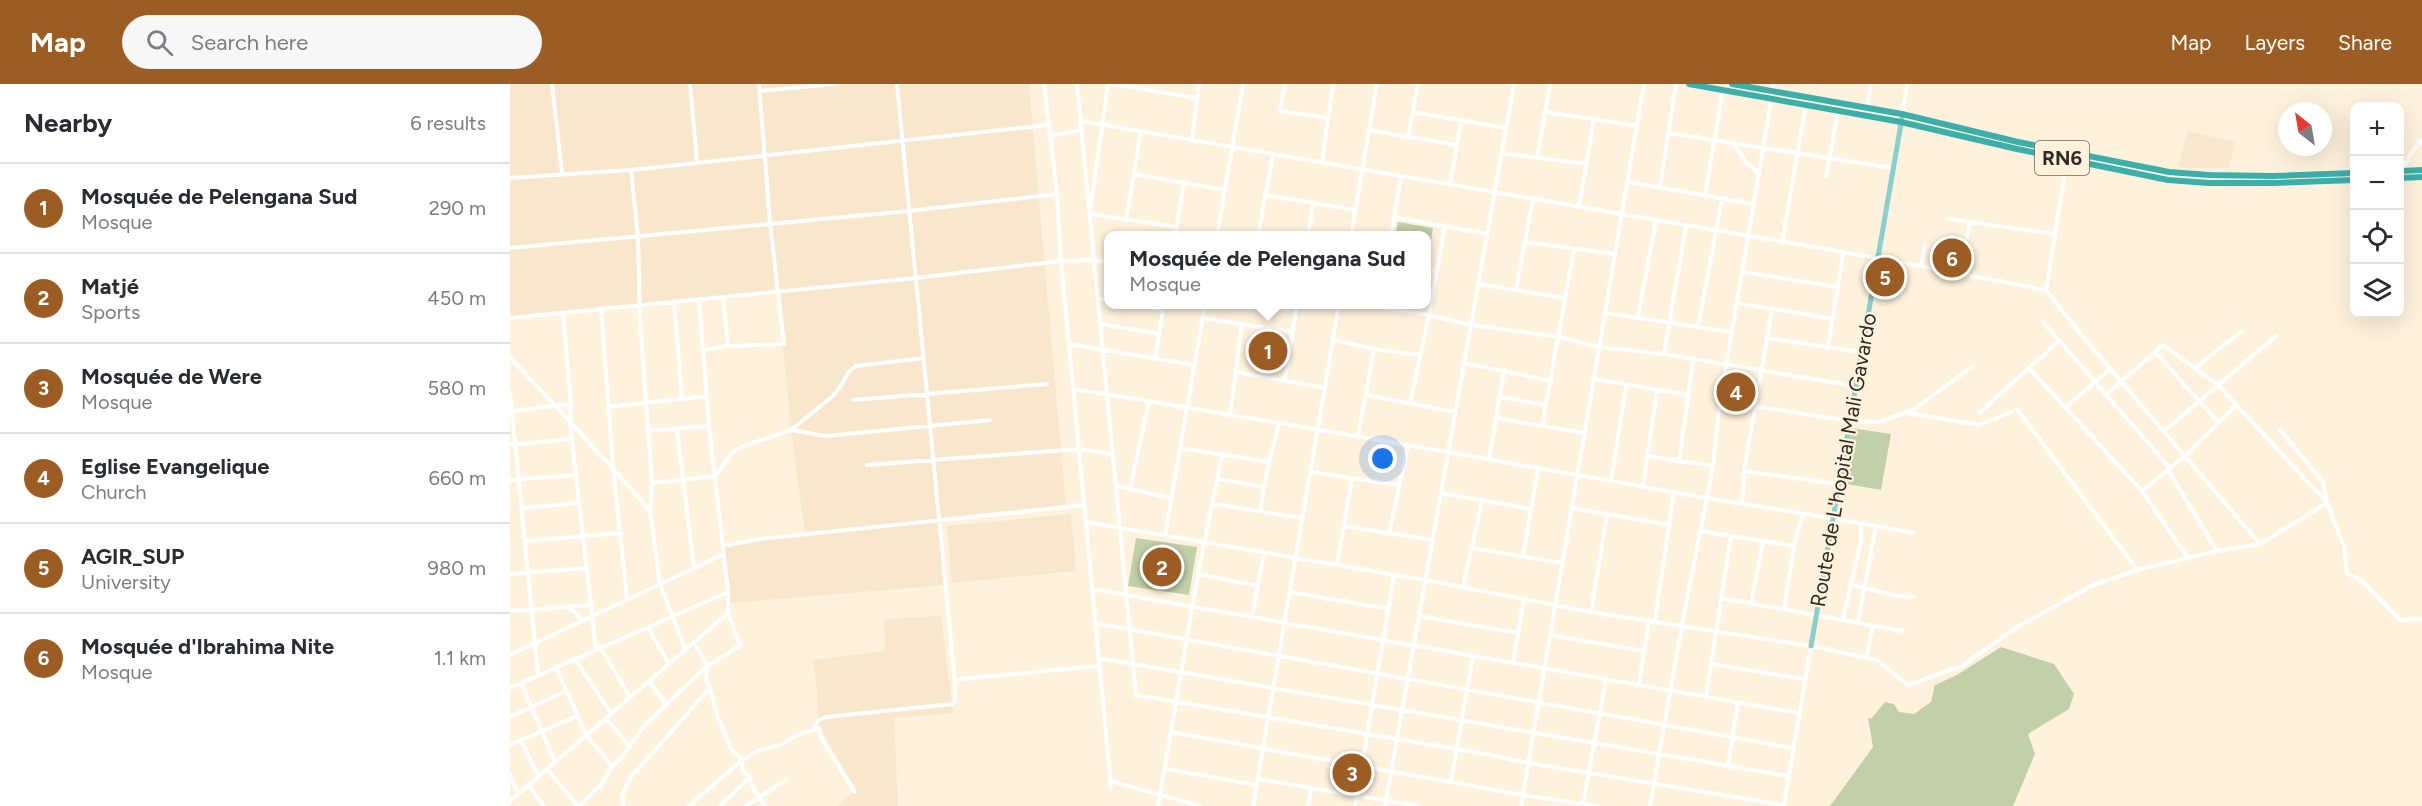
<!DOCTYPE html>
<meta charset="utf-8">
<style>
:root{--surface:#fff;--page:#f7f7f7;--text:#2b2b33;--muted:#7c7c81;--line:#e1e1e2;--accent:#9c5d25}
body{margin:0;font-family:Figtree,sans-serif;background:var(--page);color:var(--text)}
.controls{position:absolute;right:18px;top:18px;display:grid;overflow:hidden;border-radius:12px;box-shadow:0 6px 24px #0002}
.controls button{width:54px;height:54px;display:grid;place-items:center;padding:0;border:0;border-bottom:2px solid var(--line);background:var(--surface);color:var(--text);font:30px sans-serif}
.compass{position:absolute;left:1768px;top:18px;width:54px;height:54px;border-radius:50%;background:var(--surface);box-shadow:0 6px 24px #0002;rotate:329deg}
.you{position:absolute;left:873px;top:375px;width:21px;height:21px;margin:-15px;border:4px solid #fff;border-radius:50%;background:#1a73e8;box-shadow:0 0 0 9px #1a73e833}
.badge{display:grid;place-items:center;width:39px;height:39px;border-radius:50%;background:var(--accent);color:#fff;font-size:20px;font-weight:700}
.pin{position:absolute;translate:-50% -50%;border:3px solid #fff;box-shadow:0 2px 6px #0006}
.popup{position:absolute;left:594px;top:147px;width:327px;height:78px;box-sizing:border-box;display:grid;place-content:center;border-radius:12px;background:var(--surface);filter:drop-shadow(0 2px 4px #0005);font-size:20px;white-space:nowrap;color:var(--muted)}
.popup b{font-size:22px;color:var(--text)}
.popup::after{content:'';position:absolute;left:50%;top:100%;margin-left:-12px;border:12px solid transparent;border-top-color:var(--surface)}
.list{margin:0;padding:0;list-style:none}
h2{display:flex;justify-content:space-between;align-items:center;height:78px;margin:0;padding:0 24px;font-size:26px}
h2 small{font-size:20px;font-weight:400;color:var(--muted)}
.list li{display:grid;grid-template-columns:39px 1fr auto;gap:18px;align-items:center;box-sizing:border-box;height:90px;padding:0 24px;border-top:2px solid var(--line)}
.list b{display:block;font-size:22px;white-space:nowrap}
.list p{margin:0;font-size:20px;white-space:nowrap;color:var(--muted)}
.list em{font-size:20px;font-style:normal;color:var(--muted)}
.icon{flex:none;width:33px;height:33px;fill:none;stroke:currentColor;stroke-width:2;stroke-linecap:round;stroke-linejoin:round}
.map{position:relative;flex:none;width:1912px;height:722px;overflow:hidden}
header{display:flex;align-items:center;gap:36px;box-sizing:border-box;height:84px;padding:0 30px;background:var(--accent);color:#fff}
header strong{font-size:28px}
nav{display:flex;gap:33px;margin-inline-start:auto;font-size:21px}
.search{width:420px;height:54px;background:var(--page);display:flex;align-items:center;gap:15px;box-sizing:border-box;padding:0 21px;border-radius:33px;color:var(--muted);font-size:22px}
main{display:flex}
aside{flex:1;background:var(--surface)}
.map>svg:first-child{display:block}
.built{fill:#f8e7cc}
.green{fill:#c1d0a9}
.lines{fill:none;stroke-linecap:round;stroke-linejoin:round}
.minor{stroke:#fff;stroke-width:4}
.major{stroke:#8acfcd;stroke-width:5}
.highway{stroke:#3cafab;stroke-width:6}
.labels{text-anchor:middle;dominant-baseline:central;stroke-width:4.5;stroke-linejoin:round;paint-order:stroke}
.shield{fill:#fef2dd;stroke:#6d665b;stroke-width:1.5}
.shield-label{font-size:20px;font-weight:bold;fill:#2f2a23}
.street-label{font-size:21px;fill:#2f2a23;stroke:#fef2dd}
</style>
<header>
<strong>Map</strong>
<div class="search"><svg class="icon" aria-label="search" viewBox="0 0 24 24"><circle cx="10" cy="10" r="6"/><path d="M15 15l6 6"/></svg>Search here</div>
<nav><a>Map</a><a>Layers</a><a>Share</a></nav>
</header>
<main>
<aside>
<h2>Nearby<small>6 results</small></h2>
<ul class="list">
<li><span class="badge">1</span><div><b>Mosquée de Pelengana Sud</b><p>Mosque</p></div><em>290 m</em></li>
<li><span class="badge">2</span><div><b>Matjé</b><p>Sports</p></div><em>450 m</em></li>
<li><span class="badge">3</span><div><b>Mosquée de Were</b><p>Mosque</p></div><em>580 m</em></li>
<li><span class="badge">4</span><div><b>Eglise Evangelique</b><p>Church</p></div><em>660 m</em></li>
<li><span class="badge">5</span><div><b>AGIR_SUP</b><p>University</p></div><em>980 m</em></li>
<li><span class="badge">6</span><div><b>Mosquée d'Ibrahima Nite</b><p>Mosque</p></div><em>1.1 km</em></li>
</ul>
</aside>
<div class="map">
<svg width="1912" height="722" viewBox="0 0 1912 722">
<rect width="100%" height="100%" fill="#fef2dd"/>
<path class="built" d="M 0,0 L 519,0 L 556,423 L 429,436 L 435,501 L 219,519 L 213,462 L 295,450 L 281,346 L 268,209 L 0,234 Z
M 1678,47 L 1725,58 L 1719,84 L 1673,84 L 1668,81 Z
M 561,430 L 566,487 L 442,499 L 437,442 Z
M 431,532 L 443,629 L 384,634 L 388,722 L 328,722 L 346,705 L 308,641 L 307,606 L 303,576 L 375,567 L 374,535 Z"/>
<path class="green" d="M 888,138 L 923,144 L 917,180 L 917,152 L 885,151 Z
M 1341,344 L 1381,350 L 1371,406 L 1331,399 Z
M 626,454 L 687,463 L 679,511 L 618,502 Z
M 1491,563 L 1544,580 L 1564,610 L 1559,625 L 1518,650 L 1525,670 L 1503,722 L 1320,722 L 1363,663 L 1358,634 L 1361,635 L 1375,618 L 1384,620 L 1389,628 L 1404,630 L 1421,618 L 1425,601 L 1447,591 Z"/>
<g class="lines">
<path class="minor" d="M 42,0 L 52,90
M 180,0 L 187,78
M 387,0 L 445,599
M 534,0 L 547,110 L 551,177 L 601,703
M 567,0 L 626,611 L 976,670 L 1018,679 L 1274,721
M 602,0 L 687,14
M 775,0 L 770,27 L 818,34
M 250,7 L 325,0
M 1357,24 L 1361,0
M 903,28 L 995,44
M 1036,28 L 1127,42
M 1392,30 L 1397,0
M 571,37 L 1368,174 L 1536,206
M 859,46 L 947,61
M 1158,49 L 1383,84
M 539,52 L 572,46
M 898,53 L 908,0
M 682,56 L 689,0
M 1224,59 L 1234,76 L 1248,89
M 991,69 L 1077,80
M 1027,74 L 1040,0
M 1557,76 L 1536,206 L 1574,254 L 1750,460
M 812,79 L 823,0
M 121,86 L 128,153 L 130,236 L 142,399 L 140,427 L 150,500 L 175,565
M 1893,86 L 1900,71 L 1912,55
M 624,90 L 714,106
M 1316,93 L 1328,27
M 0,94 L 121,86 L 538,41
M 1117,98 L 1244,120
M 940,101 L 951,37
M 1150,102 L 1166,0
M 755,111 L 845,126
M 1195,111 L 1213,6
M 581,122 L 598,0
M 1069,123 L 1084,35
M 580,130 L 667,143
M 884,133 L 977,150
M 1439,135 L 1545,150
M 616,136 L 631,47
M 665,152 L 674,98
M 707,152 L 733,0
M 748,152 L 763,70
M 798,152 L 803,119
M 841,152 L 867,0
M 881,152 L 891,92
M 1014,158 L 1105,170
M 1272,159 L 1296,21
M 0,164 L 399,127 L 547,110
M 1411,182 L 1415,161
M 917,186 L 926,187
M 1233,188 L 1328,203
M 1450,189 L 1460,138
M 968,200 L 1055,214
M 1006,205 L 1023,115
M 213,213 L 218,262
M 588,214 L 599,216
M 164,217 L 172,315
M 1227,219 L 1323,235
M 624,220 L 653,226
M 853,220 L 919,231 L 961,241 L 1049,253 L 1089,263 L 1154,270 L 1345,302
M 91,224 L 103,383 L 117,515
M 53,229 L 61,320 L 60,339 L 86,565
M 1095,229 L 1222,248
M 1128,233 L 1146,136
M 0,234 L 406,194 L 551,177 L 584,176 L 599,178
M 692,234 L 782,248
M 1532,237 L 1660,384
M 591,240 L 649,250
M 1188,243 L 1212,115
M 1257,254 L 1351,268
M 824,256 L 864,265 L 909,271
M 559,260 L 684,281
M 1318,264 L 1333,170
M 194,266 L 218,262 L 274,260 L 260,139 L 249,0
M 1645,268 L 1708,338
M 1154,270 L 1176,142
M 0,273 C 47,324 95,374 140,427
M 645,275 L 654,220
M 954,279 L 1041,297
M 1519,284 L 1632,407 L 1678,474
M 1685,284 L 1732,247
M 725,288 L 815,304
M 1084,295 L 1178,311
M 775,296 L 787,220
M 563,305 C 763,337 962,372 1162,408 C 1242,422 1323,433 1403,449
M 0,308 L 28,591
M 857,311 L 945,328
M 990,313 L 1036,321
M 343,316 L 537,300
M 1210,317 L 1341,337 L 1369,338 L 1403,326 L 1463,282
M 900,319 L 919,231 L 935,141
M 98,323 L 197,312
M 1555,324 L 1600,285
M 1507,325 L 1627,486
M 2,327 L 61,320
M 1397,329 L 1469,341 L 1501,328
M 1469,329 L 1549,257
M 720,331 L 732,240
M 986,334 L 1074,349
M 1032,342 L 1064,165
M 167,345 L 184,484
M 281,346 L 316,352 L 480,336
M 1770,346 L 1813,398 L 1817,419 L 1834,462 L 1837,489 L 1852,497 L 1890,536 L 1912,535
M 137,347 L 199,342
M 1654,347 L 1766,252
M 848,352 L 864,265
M 0,361 L 62,355
M 670,364 L 759,378
M 1137,372 L 1203,382
M 979,376 L 994,286
M 1169,377 L 1183,277
M 357,381 L 569,365 L 602,370
M 1658,386 L 1707,467
M 1234,387 L 1328,400
M 800,388 L 889,401
M 708,395 L 754,403
M 0,396 L 66,391
M 1101,397 L 1116,302
M 142,399 L 205,392 L 221,370 L 231,363 L 281,346 L 323,312 L 332,300 L 338,289 L 346,282 L 414,274
M 606,402 L 661,414
M 1133,402 L 1147,307
M 620,405 L 639,317
M 1632,407 L 1675,372 L 1726,321
M 931,409 L 1021,425
M 704,420 L 792,434
M 1232,420 L 1234,387 L 1262,225
M 12,424 L 70,419
M 1062,424 L 1160,441
M 750,427 L 759,378 L 769,340
M 576,438 L 915,496 L 1081,528 L 1301,562 L 1367,576 L 1398,601 L 1452,582 L 1504,545 L 1581,502 L 1627,486 L 1707,467 L 1750,460 L 1817,419 L 1708,301 L 1653,261 L 1596,311
M 834,442 L 922,456
M 1190,447 L 1284,462
M 879,450 L 898,362
M 655,452 L 695,220
M 15,457 L 111,449
M 213,462 L 250,455 L 574,421
M 961,464 L 1052,479
M 1013,472 L 1028,384
M 827,481 L 842,394
M 0,490 L 77,484
M 688,490 L 748,502
M 1342,501 L 1388,512 L 1404,513
M 953,503 L 972,417
M 582,505 L 1289,629
M 780,508 L 878,525
M 1211,514 L 1393,547
M 1241,520 L 1253,457
M 58,523 L 73,536
M 1274,526 L 1284,462 L 1293,430
M 0,527 L 82,521
M 1081,528 L 1097,430
M 909,532 L 1008,549
M 742,533 L 754,469
M 1333,535 L 1351,456 L 1351,439
M 1145,536 L 1164,408
M 1348,538 L 1366,442
M 585,539 L 1283,664
M 138,543 L 159,580
M 1040,551 L 1134,567
M 184,558 L 197,582 L 196,597 L 200,604 L 207,631 L 221,665 L 232,676 L 232,686 L 240,693 L 242,703 L 255,722
M 90,563 L 120,613
M 0,571 L 214,470
M 588,574 L 1278,692
M 1356,574 L 1363,541
M 65,575 L 101,629
M 1003,579 L 1014,514
M 1201,580 L 1294,595
M 46,583 L 76,651 L 102,682
M 139,597 L 156,620
M 11,599 L 45,678
M 1129,601 L 1139,535
M 0,604 L 218,508
M 1196,613 L 1221,452
M 0,633 L 56,607
M 96,634 L 120,663
M 661,648 L 1013,711 L 1088,722
M 11,656 L 28,692
M 0,661 L 67,632
M 1218,682 L 1228,619
M 37,685 L 68,722
M 656,685 L 747,701
M 0,691 L 8,710
M 748,695 L 908,722
M 600,697 L 690,722
M 941,698 L 963,572
M 18,701 L 34,722
M 345,708 L 311,654 L 310,645 L 304,642 L 308,637 L 316,633 L 443,620 L 445,617 L 445,599 L 451,595 L 589,582
M 0,717 L 218,529
M 1073,719 L 1096,596
M 1274,720 L 1301,562
M 69,722 L 92,700 L 102,682 L 111,674 L 135,641 L 197,582 L 230,562 L 218,529 L 218,508 L 199,342 L 189,215
M 113,722 L 112,710 L 121,693 L 200,604
M 179,722 L 232,676 L 249,666 L 268,662 L 294,648 L 310,645
M 210,722 L 240,693
M 236,722 L 276,696
M 648,722 L 688,490 L 712,371
M 743,722 L 829,220
M 798,722 L 801,704
M 845,722 L 884,492
M 875,722 L 1004,0
M 1011,722 L 1134,0
M 1140,722 L 1172,541 L 1203,382 L 1210,317 L 1264,0"/>
<path class="major" d="M 1301,562 L 1392,34"/>
<path class="highway" d="M 1179,0 L 1391,38 L 1507,65 L 1658,96 L 1699,99 L 1763,99 L 1844,96
M 1222,0 L 1392,30 L 1508,58 L 1659,88 L 1699,91 L 1763,92 L 1844,89
M 1890,87 L 1912,86
M 1890,94 L 1912,93"/>
</g>
<g class="labels">
<rect class="shield" x="1525" y="57" width="54" height="34" rx="4.5"/>
<g class="shield-label">
<text x="1552" y="74">RN6</text>
</g>
<g class="street-label">
<text transform="translate(1333 376) rotate(-80)">Route de L'hopital Mali Gavardo</text>
</g>
</g>
</svg>
<div class="controls">
<button>+</button>
<button>−</button>
<button><svg class="icon" aria-label="locate" viewBox="0 0 24 24"><circle cx="12" cy="12" r="6"/><path d="M12 2v4M12 18v4M2 12h4M18 12h4"/></svg></button>
<button><svg class="icon" aria-label="layers" viewBox="0 0 24 24"><path d="M12 4l9 5-9 5-9-5zM3 14l9 5 9-5"/></svg></button>
</div>
<svg class="compass" viewBox="-18 -18 36 36"><path d="M0-13l5 13h-10z" fill="#e53935"/><path d="M0 13l5-13h-10z" fill="#7c7c81"/></svg>
<div class="you"></div>
<div class="pin badge" style="left:758px;top:267px">1</div>
<div class="popup"><b>Mosquée de Pelengana Sud</b>Mosque</div>
<div class="pin badge" style="left:652px;top:483px">2</div>
<div class="pin badge" style="left:842px;top:689px">3</div>
<div class="pin badge" style="left:1226px;top:308px">4</div>
<div class="pin badge" style="left:1375px;top:193px">5</div>
<div class="pin badge" style="left:1442px;top:174px">6</div>
</div>
</main>
